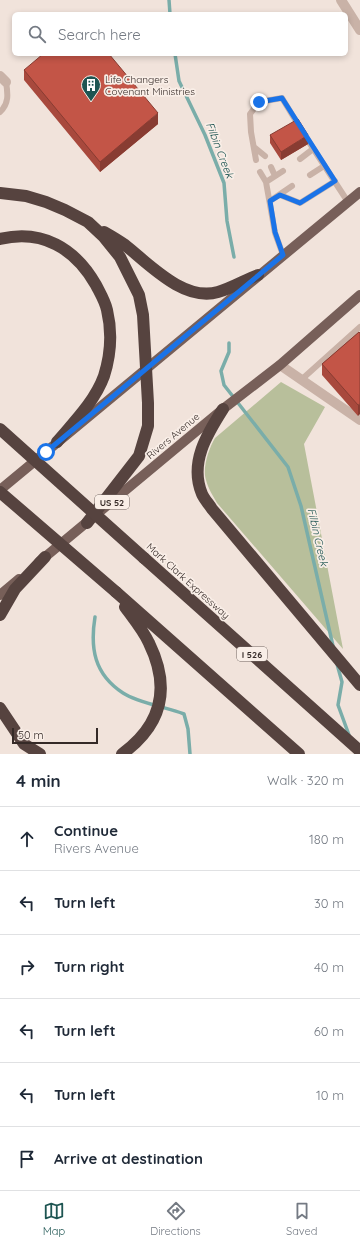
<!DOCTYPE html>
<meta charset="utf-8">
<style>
:root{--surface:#fff;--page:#f6f6f7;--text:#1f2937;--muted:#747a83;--line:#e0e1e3;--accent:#1e5552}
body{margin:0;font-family:Quicksand,sans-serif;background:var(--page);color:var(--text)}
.scale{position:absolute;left:12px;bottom:10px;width:86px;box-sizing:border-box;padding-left:4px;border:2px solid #352a27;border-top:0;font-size:11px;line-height:14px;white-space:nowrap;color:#352a27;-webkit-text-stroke:3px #f9eee7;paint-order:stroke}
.stop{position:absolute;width:12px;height:12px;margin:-9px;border:3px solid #1a73e8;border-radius:50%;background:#fff}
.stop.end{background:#1a73e8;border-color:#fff;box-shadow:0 1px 4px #0008}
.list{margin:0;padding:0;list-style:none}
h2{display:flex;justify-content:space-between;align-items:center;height:52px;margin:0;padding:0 16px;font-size:17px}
h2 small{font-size:13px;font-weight:400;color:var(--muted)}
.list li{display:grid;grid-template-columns:26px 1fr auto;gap:12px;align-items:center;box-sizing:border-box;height:64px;padding:0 16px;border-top:1px solid var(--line)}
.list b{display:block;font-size:15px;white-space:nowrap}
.list p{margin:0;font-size:13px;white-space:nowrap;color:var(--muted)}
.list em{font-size:13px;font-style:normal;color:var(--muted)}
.icon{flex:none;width:22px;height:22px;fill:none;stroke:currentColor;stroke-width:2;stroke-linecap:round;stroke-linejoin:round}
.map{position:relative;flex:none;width:360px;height:754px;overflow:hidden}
.search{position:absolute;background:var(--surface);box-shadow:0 2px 6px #0003;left:12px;right:12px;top:12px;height:44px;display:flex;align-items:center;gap:10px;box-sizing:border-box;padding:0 14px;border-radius:6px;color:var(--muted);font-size:15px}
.sheet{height:436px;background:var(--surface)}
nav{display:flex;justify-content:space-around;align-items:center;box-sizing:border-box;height:56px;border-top:1px solid var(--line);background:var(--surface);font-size:11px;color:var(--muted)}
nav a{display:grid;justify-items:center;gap:2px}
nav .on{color:var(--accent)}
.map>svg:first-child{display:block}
.green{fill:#b8bf9b}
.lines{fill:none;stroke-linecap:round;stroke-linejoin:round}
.stream{stroke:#7aada9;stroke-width:3.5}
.lane{stroke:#c9b2a7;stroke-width:6}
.street{stroke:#c9b2a7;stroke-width:10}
.primary{stroke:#775f59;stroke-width:10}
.highway{stroke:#56433f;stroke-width:12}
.highway-bridge{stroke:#56433f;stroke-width:12}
.wall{fill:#a8493d}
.shaded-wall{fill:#883c32}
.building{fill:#c35547;stroke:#883c32}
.route{stroke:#1a73e8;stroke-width:5}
.labels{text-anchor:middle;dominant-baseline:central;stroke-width:3.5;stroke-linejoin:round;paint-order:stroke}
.shield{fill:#f9eee7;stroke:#706561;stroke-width:1}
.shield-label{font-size:9px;font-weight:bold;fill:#352a27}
.poi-label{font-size:10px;fill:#352a27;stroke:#f9eee7;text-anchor:start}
.street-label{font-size:10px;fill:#352a27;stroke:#f9eee7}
.water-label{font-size:11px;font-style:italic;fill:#1e5552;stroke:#f9eee7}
</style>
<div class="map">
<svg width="360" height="754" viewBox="0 0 360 754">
<rect width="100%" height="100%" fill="#f1e3db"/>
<path class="green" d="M 281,382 L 325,407 L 304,444 L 343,649 L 217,503 C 213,496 208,488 206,480 C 202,468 209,448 215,438 Z"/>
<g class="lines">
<path class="stream" d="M 169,0 L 170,14
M 175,54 L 179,81 L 205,135 L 224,183 L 227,221 L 234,257
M 229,343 L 229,352 L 221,371 L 224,385 L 288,467 L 301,506 L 333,646
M 95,617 C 90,648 94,674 123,693 C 138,703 166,707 184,714 L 188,729 L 190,754
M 337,664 L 342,682 L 338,705 L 349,735"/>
<path class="lane" d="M 0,112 C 9,104 8,94 6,82
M 254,147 L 265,156
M 300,159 L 313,149
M 256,160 L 251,132 L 250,114 L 259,102 L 282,98 L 305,136 L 348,202
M 271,167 L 275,176
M 260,172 L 266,182 L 275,233 L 283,255
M 310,175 L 324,166
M 266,182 L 283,171
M 280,195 L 300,203 L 335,181
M 270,201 L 292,186
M 301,380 L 360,327"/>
<path class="street" d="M 341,0 L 360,30
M 0,76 L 6,82
M 280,365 L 360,420"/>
<path class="primary" d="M 0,490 L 360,192
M 39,562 L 223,409 L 280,365 L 360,295
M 0,595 L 19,579"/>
<path class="highway" d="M 0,193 L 26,196 L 46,202 L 65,210 L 88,222 L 103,236 L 120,257 L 139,295 L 143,315 L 148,403 L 148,426 L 139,456 L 87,523
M 104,232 C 111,236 118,240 125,245 C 149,264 184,302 218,292 C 232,288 245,280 258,275
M 0,239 C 42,229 75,248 96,285 C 100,293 105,301 107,310 C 112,331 111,354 104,376 C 95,401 74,422 57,442
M 223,409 C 207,434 189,463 202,494 C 204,499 209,504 212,509 L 360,685
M 144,558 L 360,751
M 116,592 L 299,754
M 0,615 L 15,589 L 45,557
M 0,708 L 24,744 L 40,754
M 122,754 C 162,725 171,688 149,643 C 143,630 133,618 125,607"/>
<path class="highway-bridge" d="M 0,429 L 144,558
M 0,492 L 116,592"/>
</g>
<path class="wall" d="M 24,70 L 158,124 L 100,172 L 24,80 Z
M 270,135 L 308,144 L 281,160 L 270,143 Z
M 359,332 L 358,416 L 322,375 L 322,364 Z"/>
<path class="shaded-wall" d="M 158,113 L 158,124 L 100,172 L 100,162 Z
M 308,135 L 308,144 L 281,160 L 281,152 Z
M 360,404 L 360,414 L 358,416 L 358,405 Z"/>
<path class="building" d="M 43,54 L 109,54 L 158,113 L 100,162 L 24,70 Z
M 298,119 L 308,135 L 281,152 L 270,135 Z
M 359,332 L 360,333 L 360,404 L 358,405 L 322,364 Z"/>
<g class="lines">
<path class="route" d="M 46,452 L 283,255 L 275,232 L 270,201 L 280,195 L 300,203 L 335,181 L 282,98 L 259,102"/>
</g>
<defs>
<symbol id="building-pin" viewBox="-11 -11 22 30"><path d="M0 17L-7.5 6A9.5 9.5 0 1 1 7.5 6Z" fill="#1e5552" stroke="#f9eee7"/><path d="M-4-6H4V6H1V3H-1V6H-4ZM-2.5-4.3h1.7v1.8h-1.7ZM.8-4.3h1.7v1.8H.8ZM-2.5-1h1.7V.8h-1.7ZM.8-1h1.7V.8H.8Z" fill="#fff"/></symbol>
</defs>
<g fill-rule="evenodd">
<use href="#building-pin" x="80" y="74" width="22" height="30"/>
</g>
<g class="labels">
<g class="shield">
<rect x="95" y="495" width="34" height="14" rx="3"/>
<rect x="237" y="647" width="30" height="14" rx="3"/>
</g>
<g class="shield-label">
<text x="112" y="502">US 52</text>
<text x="252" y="654">I 526</text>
</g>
<g class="poi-label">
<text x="105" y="79">Life Changers<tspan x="105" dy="12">Covenant Ministries</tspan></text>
</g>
<g class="street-label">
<text transform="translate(173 436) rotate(-40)">Rivers Avenue</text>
<text transform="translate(188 581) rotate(42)">Mark Clark Expressway</text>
</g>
<g class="water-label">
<text transform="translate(220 150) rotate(69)">Filbin Creek</text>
<text transform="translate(318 537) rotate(77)">Filbin Creek</text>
</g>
</g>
</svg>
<div class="scale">50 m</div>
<div class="stop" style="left:46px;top:452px"></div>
<div class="stop end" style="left:259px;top:102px"></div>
<div class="search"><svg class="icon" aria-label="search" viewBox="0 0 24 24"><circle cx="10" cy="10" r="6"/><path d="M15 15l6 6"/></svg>Search here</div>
</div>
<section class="sheet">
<h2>4 min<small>Walk · 320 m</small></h2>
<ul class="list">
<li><svg class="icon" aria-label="ahead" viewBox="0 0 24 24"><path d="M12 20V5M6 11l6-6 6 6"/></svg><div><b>Continue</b><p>Rivers Avenue</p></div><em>180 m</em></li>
<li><svg class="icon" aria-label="left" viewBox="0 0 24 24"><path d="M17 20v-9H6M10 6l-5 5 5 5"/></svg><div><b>Turn left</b></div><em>30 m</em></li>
<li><svg class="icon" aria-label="right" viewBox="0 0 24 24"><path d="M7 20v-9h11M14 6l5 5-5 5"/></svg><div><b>Turn right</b></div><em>40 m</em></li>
<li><svg class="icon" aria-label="left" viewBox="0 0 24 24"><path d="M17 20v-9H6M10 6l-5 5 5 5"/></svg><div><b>Turn left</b></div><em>60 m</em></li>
<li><svg class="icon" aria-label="left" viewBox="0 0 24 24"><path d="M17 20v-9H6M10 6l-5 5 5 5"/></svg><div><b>Turn left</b></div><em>10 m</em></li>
<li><svg class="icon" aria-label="arrive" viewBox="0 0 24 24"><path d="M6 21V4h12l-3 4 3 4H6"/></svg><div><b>Arrive at destination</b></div></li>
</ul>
</section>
<nav>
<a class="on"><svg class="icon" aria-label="map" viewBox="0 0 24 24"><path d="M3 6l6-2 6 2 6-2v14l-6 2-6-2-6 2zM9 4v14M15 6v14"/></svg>Map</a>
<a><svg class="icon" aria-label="directions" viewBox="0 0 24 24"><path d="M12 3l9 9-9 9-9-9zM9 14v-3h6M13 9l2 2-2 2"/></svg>Directions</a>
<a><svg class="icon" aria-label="saved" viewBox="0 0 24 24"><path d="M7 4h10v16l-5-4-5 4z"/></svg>Saved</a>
</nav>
